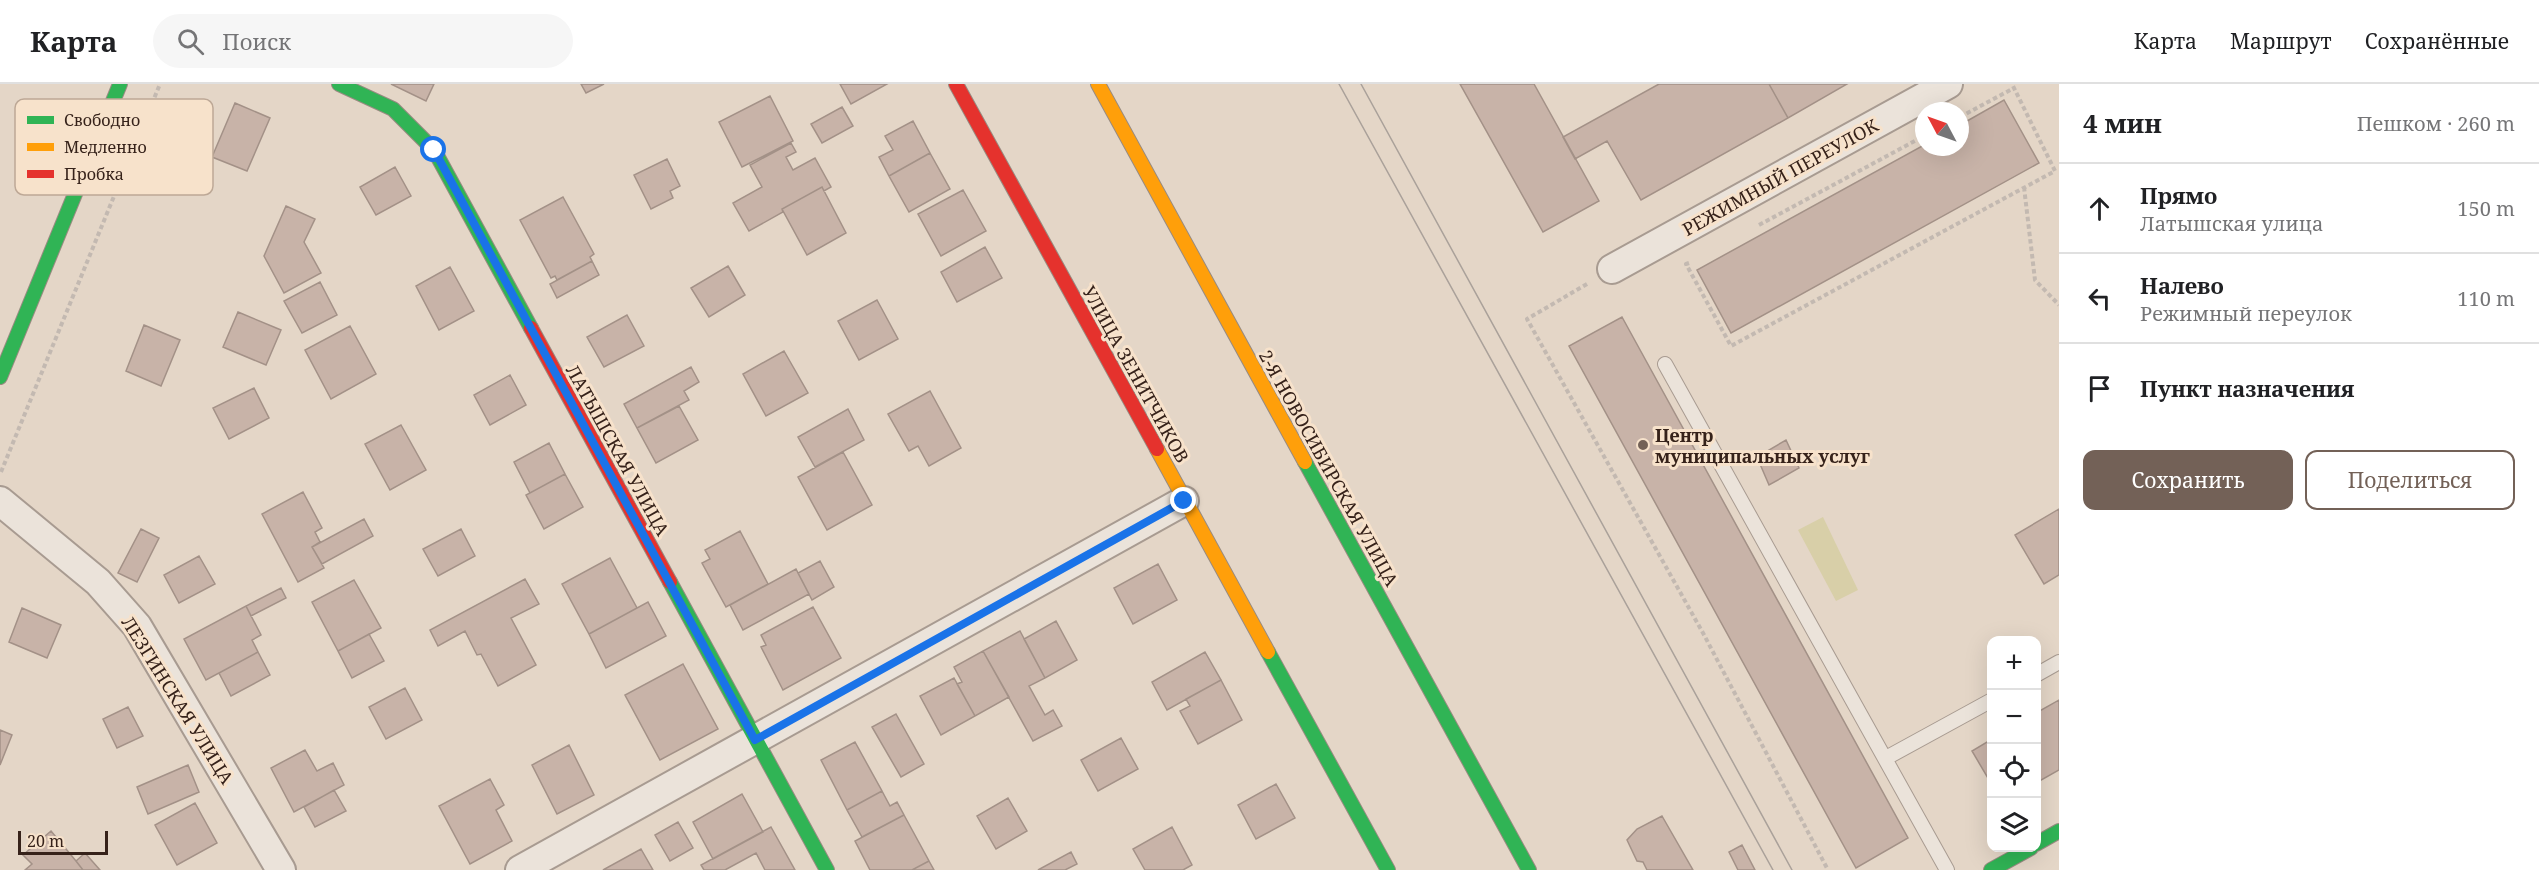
<!DOCTYPE html>
<html lang="ru">
<meta charset="utf-8">
<style>
:root{--surface:#fff;--page:#f6f6f6;--text:#202124;--muted:#757577;--line:#e0e0e0;--accent:#736157}
body{margin:0;font-family:"Noto Serif",serif;background:var(--page);color:var(--text)}
.controls{position:absolute;right:18px;bottom:18px;display:grid;overflow:hidden;border-radius:12px;box-shadow:0 6px 24px #0002}
.controls button{width:54px;height:54px;display:grid;place-items:center;padding:0;border:0;border-bottom:2px solid var(--line);background:var(--surface);color:var(--text);font:30px sans-serif}
.compass{position:absolute;left:1915px;top:18px;width:54px;height:54px;border-radius:50%;background:var(--surface);box-shadow:0 6px 24px #0002;rotate:311deg}
.scale{position:absolute;left:18px;bottom:15px;width:90px;box-sizing:border-box;padding-left:6px;border:3px solid #36221a;border-top:0;font-size:16px;line-height:21px;white-space:nowrap;color:#36221a;-webkit-text-stroke:4px #f7e2cb;paint-order:stroke}
.stop{position:absolute;width:18px;height:18px;margin:-14px;border:4px solid #1a73e8;border-radius:50%;background:#fff}
.stop.end{background:#1a73e8;border-color:#fff;box-shadow:0 2px 6px #0008}
.list{margin:0;padding:0;list-style:none}
h2{display:flex;justify-content:space-between;align-items:center;height:78px;margin:0;padding:0 24px;font-size:26px}
h2 small{font-size:20px;font-weight:400;color:var(--muted)}
.list li{display:grid;grid-template-columns:39px 1fr auto;gap:18px;align-items:center;box-sizing:border-box;height:90px;padding:0 24px;border-top:2px solid var(--line)}
.list b{display:block;font-size:22px;white-space:nowrap}
.list p{margin:0;font-size:20px;white-space:nowrap;color:var(--muted)}
.list em{font-size:20px;font-style:normal;color:var(--muted)}
.actions{display:flex;gap:12px;padding:18px 24px}
.actions a{flex:1;padding:14px 0;border:2px solid var(--accent);border-radius:12px;text-align:center;font-size:21px;color:var(--accent)}
.actions .main{background:var(--accent);color:#fff}
.icon{flex:none;width:33px;height:33px;fill:none;stroke:currentColor;stroke-width:2;stroke-linecap:round;stroke-linejoin:round}
.map{position:relative;flex:none;width:2059px;height:786px;overflow:hidden}
header{display:flex;align-items:center;gap:36px;box-sizing:border-box;height:84px;padding:0 30px;background:var(--surface);border-bottom:2px solid var(--line)}
header strong{font-size:28px}
nav{display:flex;gap:33px;margin-inline-start:auto;font-size:21px}
.search{width:420px;height:54px;background:var(--page);display:flex;align-items:center;gap:15px;box-sizing:border-box;padding:0 21px;border-radius:33px;color:var(--muted);font-size:22px}
main{display:flex}
aside{flex:1;background:var(--surface)}
.map>svg:first-child{display:block}
.park{fill:#d8cfa8}
.building{fill:#c8b3a8;stroke:#a39187;stroke-width:1.5}
.lines{fill:none;stroke-linecap:round;stroke-linejoin:round}
.lane-casing{stroke:#a89b91;stroke-width:16}
.street-casing{stroke:#a89b91;stroke-width:32}
.fast-casing{stroke:#988b81;stroke-width:16}
.slow-casing{stroke:#988b81;stroke-width:16}
.jam-casing{stroke:#988b81;stroke-width:16}
.path{stroke:#c3b9b1;stroke-width:4;stroke-dasharray:4.5 3;stroke-linecap:butt}
.lane{stroke:#ebe3da;stroke-width:14}
.street{stroke:#ebe3da;stroke-width:28}
.fast{stroke:#30b455;stroke-width:14}
.slow{stroke:#ff9f0a;stroke-width:14}
.jam{stroke:#e5322d;stroke-width:14}
.tram{stroke:#aaa19a;stroke-width:1.5}
.route{stroke:#1a73e8;stroke-width:8}
.poi-dot{fill:#736157;stroke:#f7e2cb;stroke-width:2}
.labels{text-anchor:middle;dominant-baseline:central;stroke-width:6;stroke-linejoin:round;paint-order:stroke}
.street-label{font-size:18px;fill:#36221a;stroke:#f7e2cb}
.poi-label{font-size:18px;font-weight:bold;fill:#36221a;stroke:#f7e2cb;text-anchor:start}
.key{fill:#f7e2cb;stroke:#bda896;stroke-width:1.5}
.key-label{font-size:16px;fill:#36221a}
</style>
<header>
<strong>Карта</strong>
<div class="search"><svg class="icon" aria-label="search" viewBox="0 0 24 24"><circle cx="10" cy="10" r="6"/><path d="M15 15l6 6"/></svg>Поиск</div>
<nav><a>Карта</a><a>Маршрут</a><a>Сохранённые</a></nav>
</header>
<main>
<div class="map">
<svg width="2059" height="786" viewBox="0 0 2059 786">
<rect width="100%" height="100%" fill="#e4d6c7"/>
<path class="park" d="M 1823,433 L 1858,506 L 1836,517 L 1798,446 Z"/>
<path class="building" d="M 391,0 L 434,0 L 426,17 Z
M 581,0 L 604,0 L 586,9 Z
M 840,0 L 887,0 L 851,20 Z
M 1460,0 L 1534,0 L 1599,117 L 1543,148 Z
M 1659,0 L 1769,0 L 1788,34 L 1641,116 L 1607,57 L 1575,75 L 1563,53 Z
M 1769,0 L 1847,0 L 1788,34 Z
M 770,12 L 793,57 L 742,83 L 719,38 Z
M 2004,16 L 2039,79 L 1731,249 L 1697,186 L 1924,61 L 1924,63 L 1960,63 L 1960,41 Z
M 235,19 L 270,34 L 247,87 L 212,73 Z
M 842,23 L 853,42 L 822,59 L 811,40 Z
M 913,37 L 930,69 L 889,92 L 879,73 L 893,66 L 885,52 Z
M 791,59 L 796,68 L 786,73 L 793,86 L 815,74 L 831,103 L 824,107 L 822,103 L 782,125 L 783,128 L 749,147 L 733,119 L 762,103 L 750,81 Z
M 930,69 L 950,105 L 909,128 L 889,92 Z
M 667,75 L 680,102 L 670,107 L 673,114 L 651,125 L 634,91 Z
M 395,83 L 411,112 L 376,131 L 360,103 Z
M 822,103 L 846,149 L 807,171 L 782,125 Z
M 963,106 L 986,147 L 941,172 L 918,130 Z
M 563,113 L 594,170 L 590,173 L 592,177 L 557,196 L 555,192 L 551,194 L 520,136 Z
M 286,122 L 315,135 L 304,158 L 321,189 L 284,209 L 264,172 Z
M 985,163 L 1002,194 L 957,218 L 941,188 Z
M 592,177 L 599,191 L 557,214 L 550,200 Z
M 728,182 L 745,211 L 709,233 L 691,204 Z
M 450,183 L 474,227 L 439,246 L 416,202 Z
M 320,198 L 337,231 L 302,249 L 284,217 Z
M 877,216 L 898,255 L 859,276 L 838,237 Z
M 238,228 L 281,246 L 266,281 L 223,263 Z
M 627,231 L 644,262 L 604,283 L 587,253 Z
M 1622,233 L 1908,754 L 1856,784 L 1569,262 Z
M 144,241 L 180,256 L 161,302 L 126,287 Z
M 350,242 L 376,290 L 331,315 L 305,266 Z
M 784,267 L 808,309 L 766,332 L 743,290 Z
M 691,283 L 699,298 L 684,307 L 689,316 L 637,344 L 624,320 Z
M 510,291 L 526,321 L 490,341 L 474,311 Z
M 254,304 L 269,334 L 229,355 L 213,324 Z
M 930,307 L 961,364 L 929,382 L 918,362 L 909,367 L 888,330 Z
M 679,322 L 698,356 L 656,379 L 637,344 Z
M 848,325 L 864,356 L 815,383 L 798,353 Z
M 401,341 L 426,386 L 390,406 L 365,360 Z
M 1786,356 L 1799,384 L 1769,401 L 1757,373 Z
M 549,359 L 565,390 L 530,409 L 514,378 Z
M 843,368 L 872,421 L 827,446 L 798,393 Z
M 565,390 L 583,423 L 544,445 L 526,411 Z
M 303,408 L 322,444 L 315,448 L 320,458 L 312,463 L 324,484 L 298,498 L 262,430 Z
M 2059,425 L 2059,491 L 2044,500 L 2015,451 Z
M 364,435 L 373,452 L 322,480 L 312,463 Z
M 141,445 L 159,454 L 137,498 L 118,489 Z
M 461,445 L 475,472 L 438,492 L 423,465 Z
M 740,447 L 768,500 L 726,523 L 702,479 L 710,475 L 705,466 Z
M 199,472 L 215,500 L 179,519 L 164,491 Z
M 610,474 L 637,524 L 589,550 L 562,500 Z
M 820,477 L 834,503 L 812,516 L 798,489 Z
M 1158,480 L 1177,516 L 1133,540 L 1114,504 Z
M 796,485 L 809,510 L 743,546 L 730,521 Z
M 525,495 L 539,520 L 511,534 L 536,581 L 498,602 L 481,570 L 477,571 L 465,547 L 438,562 L 430,546 Z
M 354,496 L 381,544 L 338,567 L 312,518 Z
M 281,504 L 286,514 L 251,532 L 246,522 Z
M 648,518 L 666,552 L 606,584 L 589,550 Z
M 246,522 L 261,551 L 252,556 L 258,568 L 206,596 L 184,555 Z
M 813,523 L 841,574 L 783,606 L 761,563 L 766,561 L 761,551 Z
M 22,524 L 61,541 L 47,574 L 9,558 Z
M 1056,537 L 1077,576 L 1045,594 L 1024,555 Z
M 1020,547 L 1045,594 L 1029,602 L 1045,631 L 1053,626 L 1062,642 L 1033,657 L 983,567 Z
M 369,550 L 384,577 L 352,594 L 338,567 Z
M 983,567 L 1009,613 L 975,632 L 957,600 L 962,598 L 954,583 Z
M 258,568 L 270,591 L 231,612 L 219,589 Z
M 1205,568 L 1221,596 L 1167,626 L 1152,598 Z
M 683,580 L 718,645 L 660,676 L 625,611 Z
M 954,594 L 975,632 L 941,651 L 920,612 Z
M 1221,596 L 1242,636 L 1198,660 L 1180,627 L 1190,622 L 1186,615 Z
M 405,604 L 422,636 L 386,655 L 369,623 Z
M 2059,616 L 2059,686 L 2036,699 L 2036,629 Z
M 128,623 L 143,652 L 117,664 L 103,635 Z
M 896,630 L 924,680 L 901,693 L 872,643 Z
M 0,646 L 12,651 L 0,681 Z
M 1121,654 L 1138,685 L 1098,707 L 1081,676 Z
M 1992,655 L 1992,701 L 1972,667 Z
M 855,658 L 882,707 L 847,726 L 821,676 Z
M 569,661 L 594,711 L 557,730 L 532,681 Z
M 305,666 L 317,687 L 333,679 L 344,701 L 294,728 L 271,684 Z
M 188,681 L 199,708 L 148,730 L 137,703 Z
M 490,695 L 504,721 L 496,726 L 512,757 L 470,780 L 439,722 Z
M 1276,700 L 1295,734 L 1256,755 L 1238,721 Z
M 334,706 L 346,727 L 315,743 L 304,723 Z
M 882,707 L 890,722 L 897,718 L 904,731 L 862,753 L 847,726 Z
M 742,710 L 763,748 L 713,775 L 693,738 Z
M 1008,714 L 1027,747 L 996,765 L 977,732 Z
M 195,719 L 217,759 L 177,781 L 155,741 Z
M 904,731 L 929,777 L 912,786 L 870,786 L 855,757 Z
M 1662,732 L 1693,786 L 1647,786 L 1643,778 L 1637,777 L 1627,756 L 1637,745 Z
M 678,738 L 693,764 L 670,777 L 655,751 Z
M 771,743 L 795,786 L 765,786 L 756,769 L 725,786 L 704,786 L 701,781 Z
M 1172,743 L 1192,781 L 1183,786 L 1145,786 L 1133,765 Z
M 51,747 L 76,777 L 83,786 L 25,786 L 32,780 L 23,771 Z
M 1742,761 L 1755,786 L 1738,786 L 1729,768 Z
M 641,765 L 653,786 L 603,786 Z
M 1071,768 L 1077,780 L 1065,786 L 1038,786 Z
M 85,769 L 100,786 L 83,786 L 76,777 Z
M 929,777 L 934,786 L 912,786 Z"/>
<g class="lines">
<defs>
<path id="lane" d="M 1665,280 L 1947,786
M 2036,591 L 2059,578
M 1886,674 L 1992,616"/>
<path id="street" d="M 1612,185 L 1948,0
M 0,417 L 98,498 L 137,542 L 281,786
M 520,786 L 1184,417"/>
<path id="fast" d="M 339,0 L 393,25 L 434,66 L 531,244
M 0,293 L 120,0
M 1305,378 L 1529,786
M 670,498 L 827,786
M 1268,568 L 1388,786
M 2036,760 L 2059,747
M 1991,786 L 2031,764"/>
<path id="slow" d="M 1098,0 L 1305,378
M 1157,365 L 1268,568"/>
<path id="jam" d="M 956,0 L 1157,365
M 531,244 L 670,498"/>
</defs>
<use href="#lane" class="lane-casing"/>
<use href="#street" class="street-casing"/>
<use href="#fast" class="fast-casing"/>
<use href="#slow" class="slow-casing"/>
<use href="#jam" class="jam-casing"/>
<path class="path" d="M 1960,33 L 2014,4
M 2024,103 L 2035,196 L 2059,221
M 1759,141 L 1924,52
M 1689,179 L 1686,180 L 1731,262 L 2055,87 L 2012,0
M 1587,200 L 1527,235 L 1703,549 L 1828,786
M 1,388 L 160,0"/>
<use href="#lane" class="lane"/>
<use href="#street" class="street"/>
<use href="#fast" class="fast"/>
<use href="#slow" class="slow"/>
<use href="#jam" class="jam"/>
<path class="tram" d="M 1339,0 L 1773,786
M 1361,0 L 1792,786"/>
</g>
<g class="lines">
<path class="route" d="M 434,66 L 755,656 L 1184,417"/>
</g>
<circle class="poi-dot" cx="1643" cy="361" r="6"/>
<g class="labels">
<g class="street-label">
<text transform="translate(1780 93) rotate(-29)">РЕЖИМНЫЙ ПЕРЕУЛОК</text>
<text transform="translate(1136 290) rotate(61)">УЛИЦА ЗЕНИТЧИКОВ</text>
<text transform="translate(618 366) rotate(61)">ЛАТЫШСКАЯ УЛИЦА</text>
<text transform="translate(1329 384) rotate(61)">2-Я НОВОСИБИРСКАЯ УЛИЦА</text>
<text transform="translate(178 616) rotate(58)">ЛЕЗГИНСКАЯ УЛИЦА</text>
</g>
<g class="poi-label">
<text x="1655" y="351">Центр<tspan x="1655" dy="21">муниципальных услуг</tspan></text>
</g>
</g>
<rect x="15" y="15" width="198" height="96" rx="9" class="key"/>
<rect x="27" y="32" width="27" height="8" fill="#30b455"/>
<rect x="27" y="59" width="27" height="8" fill="#ff9f0a"/>
<rect x="27" y="86" width="27" height="8" fill="#e5322d"/>
<g class="key-label">
<text x="64" y="42">Свободно</text>
<text x="64" y="69">Медленно</text>
<text x="64" y="96">Пробка</text>
</g>
</svg>
<div class="controls">
<button>+</button>
<button>−</button>
<button><svg class="icon" aria-label="locate" viewBox="0 0 24 24"><circle cx="12" cy="12" r="6"/><path d="M12 2v4M12 18v4M2 12h4M18 12h4"/></svg></button>
<button><svg class="icon" aria-label="layers" viewBox="0 0 24 24"><path d="M12 4l9 5-9 5-9-5zM3 14l9 5 9-5"/></svg></button>
</div>
<svg class="compass" viewBox="-18 -18 36 36"><path d="M0-13l5 13h-10z" fill="#e53935"/><path d="M0 13l5-13h-10z" fill="#757577"/></svg>
<div class="scale">20 m</div>
<div class="stop" style="left:434px;top:66px"></div>
<div class="stop end" style="left:1184px;top:417px"></div>
</div>
<aside>
<h2>4 мин<small>Пешком · 260 m</small></h2>
<ul class="list">
<li><svg class="icon" aria-label="ahead" viewBox="0 0 24 24"><path d="M12 20V5M6 11l6-6 6 6"/></svg><div><b>Прямо</b><p>Латышская улица</p></div><em>150 m</em></li>
<li><svg class="icon" aria-label="left" viewBox="0 0 24 24"><path d="M17 20v-9H6M10 6l-5 5 5 5"/></svg><div><b>Налево</b><p>Режимный переулок</p></div><em>110 m</em></li>
<li><svg class="icon" aria-label="arrive" viewBox="0 0 24 24"><path d="M6 21V4h12l-3 4 3 4H6"/></svg><div><b>Пункт назначения</b></div></li>
</ul>
<div class="actions"><a class="main">Сохранить</a><a>Поделиться</a></div>
</aside>
</main>
